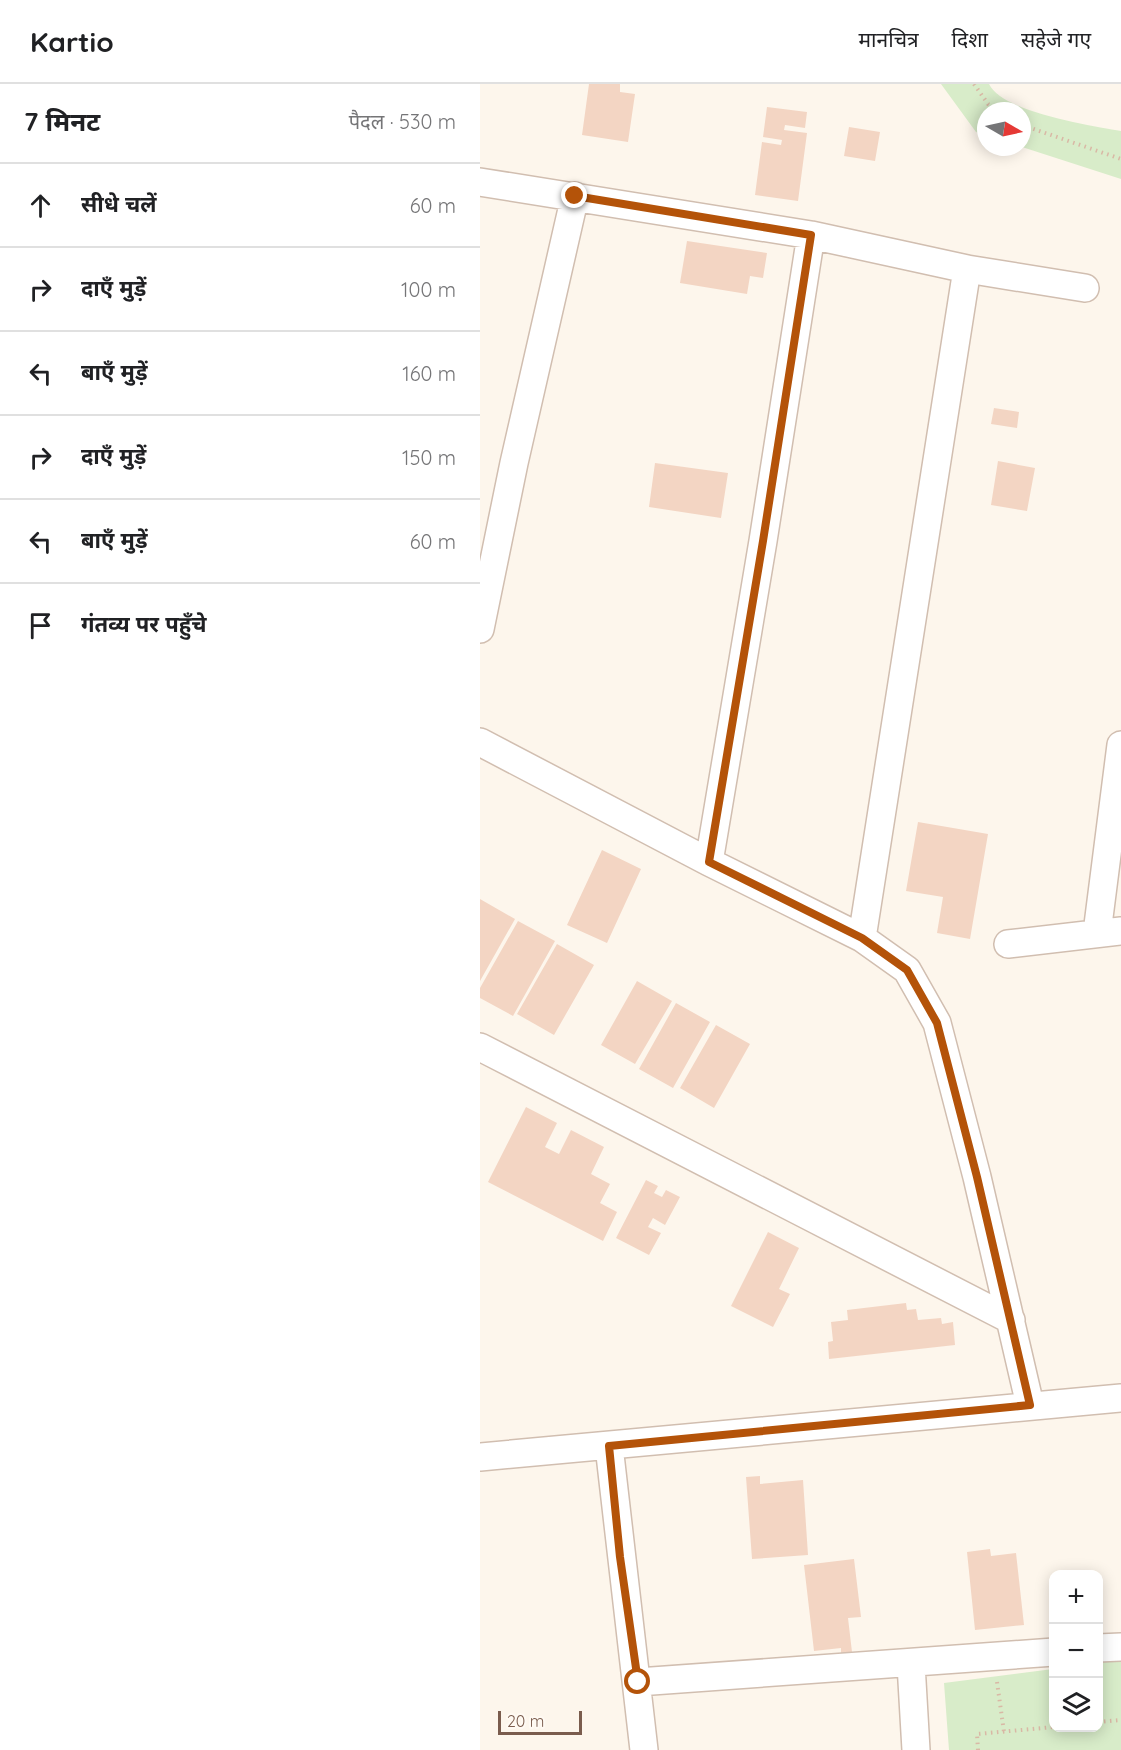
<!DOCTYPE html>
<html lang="hi">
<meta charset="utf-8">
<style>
:root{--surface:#fff;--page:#f2f2f2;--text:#202124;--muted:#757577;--line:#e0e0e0}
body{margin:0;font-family:Quicksand,"Noto Sans Devanagari",sans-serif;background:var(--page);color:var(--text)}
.controls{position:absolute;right:18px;bottom:18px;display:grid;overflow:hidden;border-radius:12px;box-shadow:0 3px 15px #0003}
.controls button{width:54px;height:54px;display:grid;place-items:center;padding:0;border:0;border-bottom:2px solid var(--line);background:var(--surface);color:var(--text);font:30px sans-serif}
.compass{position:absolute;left:497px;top:18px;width:54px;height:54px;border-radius:50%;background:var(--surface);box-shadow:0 3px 15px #0003;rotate:99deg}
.scale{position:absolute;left:18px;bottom:15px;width:84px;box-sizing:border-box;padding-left:6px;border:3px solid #7a5c4d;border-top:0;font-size:16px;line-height:21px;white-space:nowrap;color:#7a5c4d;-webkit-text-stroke:4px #fffaf3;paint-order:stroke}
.stop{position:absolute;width:18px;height:18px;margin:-14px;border:4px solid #b45309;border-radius:50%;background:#fff}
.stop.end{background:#b45309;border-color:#fff;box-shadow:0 2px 6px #0008}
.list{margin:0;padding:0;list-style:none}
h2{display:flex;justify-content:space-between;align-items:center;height:78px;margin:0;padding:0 24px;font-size:26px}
h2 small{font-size:20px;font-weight:400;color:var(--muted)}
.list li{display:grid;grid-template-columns:39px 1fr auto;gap:18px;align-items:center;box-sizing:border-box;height:84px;padding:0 24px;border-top:2px solid var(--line)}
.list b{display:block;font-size:22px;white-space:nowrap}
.list em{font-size:20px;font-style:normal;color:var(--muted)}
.icon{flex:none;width:33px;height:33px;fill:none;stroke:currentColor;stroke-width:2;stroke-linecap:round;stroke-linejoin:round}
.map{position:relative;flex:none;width:641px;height:1666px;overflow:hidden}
header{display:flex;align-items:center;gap:36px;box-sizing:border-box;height:84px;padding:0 30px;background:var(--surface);border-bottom:2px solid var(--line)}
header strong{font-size:28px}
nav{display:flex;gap:33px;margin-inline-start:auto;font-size:21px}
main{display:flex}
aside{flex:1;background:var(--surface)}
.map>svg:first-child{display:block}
.green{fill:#d8ecc9}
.building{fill:#f3d5c3}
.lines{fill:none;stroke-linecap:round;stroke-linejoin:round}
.minor-casing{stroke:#d1beb0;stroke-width:30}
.path{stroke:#d9b8a5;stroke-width:4;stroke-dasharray:1.5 4.5;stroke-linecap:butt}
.minor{stroke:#fff;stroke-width:27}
.route{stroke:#b45309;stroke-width:8}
</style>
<header>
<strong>Kartio</strong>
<nav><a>मानचित्र</a><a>दिशा</a><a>सहेजे गए</a></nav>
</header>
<main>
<aside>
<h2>7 मिनट<small>पैदल · 530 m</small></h2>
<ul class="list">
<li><svg class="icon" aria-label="ahead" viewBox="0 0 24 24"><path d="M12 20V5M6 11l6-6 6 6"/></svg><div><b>सीधे चलें</b></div><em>60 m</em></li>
<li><svg class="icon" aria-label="right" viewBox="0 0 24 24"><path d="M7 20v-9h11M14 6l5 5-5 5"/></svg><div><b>दाएँ मुड़ें</b></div><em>100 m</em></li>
<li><svg class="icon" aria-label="left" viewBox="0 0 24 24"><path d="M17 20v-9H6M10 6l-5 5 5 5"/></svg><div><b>बाएँ मुड़ें</b></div><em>160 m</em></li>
<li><svg class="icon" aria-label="right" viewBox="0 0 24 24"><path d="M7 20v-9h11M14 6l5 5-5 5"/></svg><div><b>दाएँ मुड़ें</b></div><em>150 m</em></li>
<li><svg class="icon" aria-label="left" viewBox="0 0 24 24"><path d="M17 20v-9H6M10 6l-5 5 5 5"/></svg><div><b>बाएँ मुड़ें</b></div><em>60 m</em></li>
<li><svg class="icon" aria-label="arrive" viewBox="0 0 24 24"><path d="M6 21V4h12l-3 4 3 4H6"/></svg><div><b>गंतव्य पर पहुँचे</b></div></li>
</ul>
</aside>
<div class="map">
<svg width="641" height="1666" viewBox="0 0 641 1666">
<rect width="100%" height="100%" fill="#fdf6ec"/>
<path class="green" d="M 461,0 L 509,0 C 522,28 612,42 641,47 L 641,95 L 542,63 L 542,27 L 506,27 L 506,51 L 496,48 Z
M 641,1576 L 641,1666 L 469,1666 L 464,1599 L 573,1585 L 574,1644 L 618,1644 L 619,1579 Z"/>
<path class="building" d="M 109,0 L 140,0 L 140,8 L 155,10 L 148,58 L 102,51 Z
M 287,23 L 327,28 L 325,44 L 305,41 L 304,46 L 327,49 L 318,117 L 275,111 L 282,58 L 301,61 L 302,56 L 283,53 Z
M 369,43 L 400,48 L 395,77 L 364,72 Z
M 207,157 L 287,169 L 283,194 L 270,192 L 267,210 L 200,199 Z
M 514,324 L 539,328 L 537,344 L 511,340 Z
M 518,377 L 555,384 L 547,427 L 511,421 Z
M 175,379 L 248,389 L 241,434 L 169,423 Z
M 438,738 L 508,750 L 490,855 L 457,849 L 463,813 L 426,807 Z
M 122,766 L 161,785 L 127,859 L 87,841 Z
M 0,815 L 35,835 L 0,897 Z
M 38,837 L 75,857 L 33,932 L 0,914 L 0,904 Z
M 77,860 L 114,881 L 74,951 L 37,930 Z
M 157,897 L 192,917 L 155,980 L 121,961 Z
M 196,919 L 230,938 L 193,1004 L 159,985 Z
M 236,941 L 270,960 L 234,1024 L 200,1004 Z
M 46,1023 L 77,1039 L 65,1063 L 79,1070 L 91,1046 L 124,1063 L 111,1090 L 130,1100 L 120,1119 L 137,1128 L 123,1157 L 8,1098 Z
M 166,1096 L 178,1102 L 174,1109 L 182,1113 L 186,1106 L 200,1113 L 185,1141 L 173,1134 L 168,1143 L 181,1149 L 169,1171 L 136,1154 Z
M 288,1148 L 319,1164 L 299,1205 L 310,1210 L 293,1243 L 251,1222 Z
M 426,1219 L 427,1226 L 436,1225 L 438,1236 L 461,1234 L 462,1240 L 473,1238 L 475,1261 L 349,1275 L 348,1258 L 353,1257 L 351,1238 L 368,1236 L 367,1226 Z
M 280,1392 L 280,1400 L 323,1396 L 328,1471 L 272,1475 L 266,1393 Z
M 510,1465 L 511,1472 L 536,1469 L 544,1541 L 495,1546 L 487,1468 Z
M 374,1475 L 381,1533 L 368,1534 L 372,1568 L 361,1570 L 361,1564 L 334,1567 L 324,1481 Z"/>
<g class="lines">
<defs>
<path id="minor" d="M 0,98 L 331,151 L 487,185 L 382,854
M 487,185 L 605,204
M 0,545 L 34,379 L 95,112
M 0,658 L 229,778 L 382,854 L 427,886 L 457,939 L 497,1093 L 550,1321
M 229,778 L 283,457 L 331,151
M 622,849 L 618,841 L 641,661
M 528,860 L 641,847
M 0,963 L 531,1236
M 129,1362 L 164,1666
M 0,1373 L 641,1314
M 618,1564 L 641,1563
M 431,1580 L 436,1666
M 158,1598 L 574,1568"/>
</defs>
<use href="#minor" class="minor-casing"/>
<path class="path" d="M 494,0 L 508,20 L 519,27
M 542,41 L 641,75
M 517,1598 L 524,1648
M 618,1638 L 641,1636
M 498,1666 L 497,1650 L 574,1643"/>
<use href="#minor" class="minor"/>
</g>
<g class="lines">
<path class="route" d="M 95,112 L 331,151 L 283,457 L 229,778 L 382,854 L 427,886 L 457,939 L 497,1093 L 550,1321 L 129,1362 L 140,1473 L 158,1598"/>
</g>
</svg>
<div class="controls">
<button>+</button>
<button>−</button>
<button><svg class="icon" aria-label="layers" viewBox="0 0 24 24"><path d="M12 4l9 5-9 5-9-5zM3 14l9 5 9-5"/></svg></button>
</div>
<svg class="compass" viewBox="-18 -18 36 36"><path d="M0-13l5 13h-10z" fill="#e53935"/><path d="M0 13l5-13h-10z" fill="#757577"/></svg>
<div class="scale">20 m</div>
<div class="stop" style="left:158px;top:1598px"></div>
<div class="stop end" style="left:95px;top:112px"></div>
</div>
</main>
